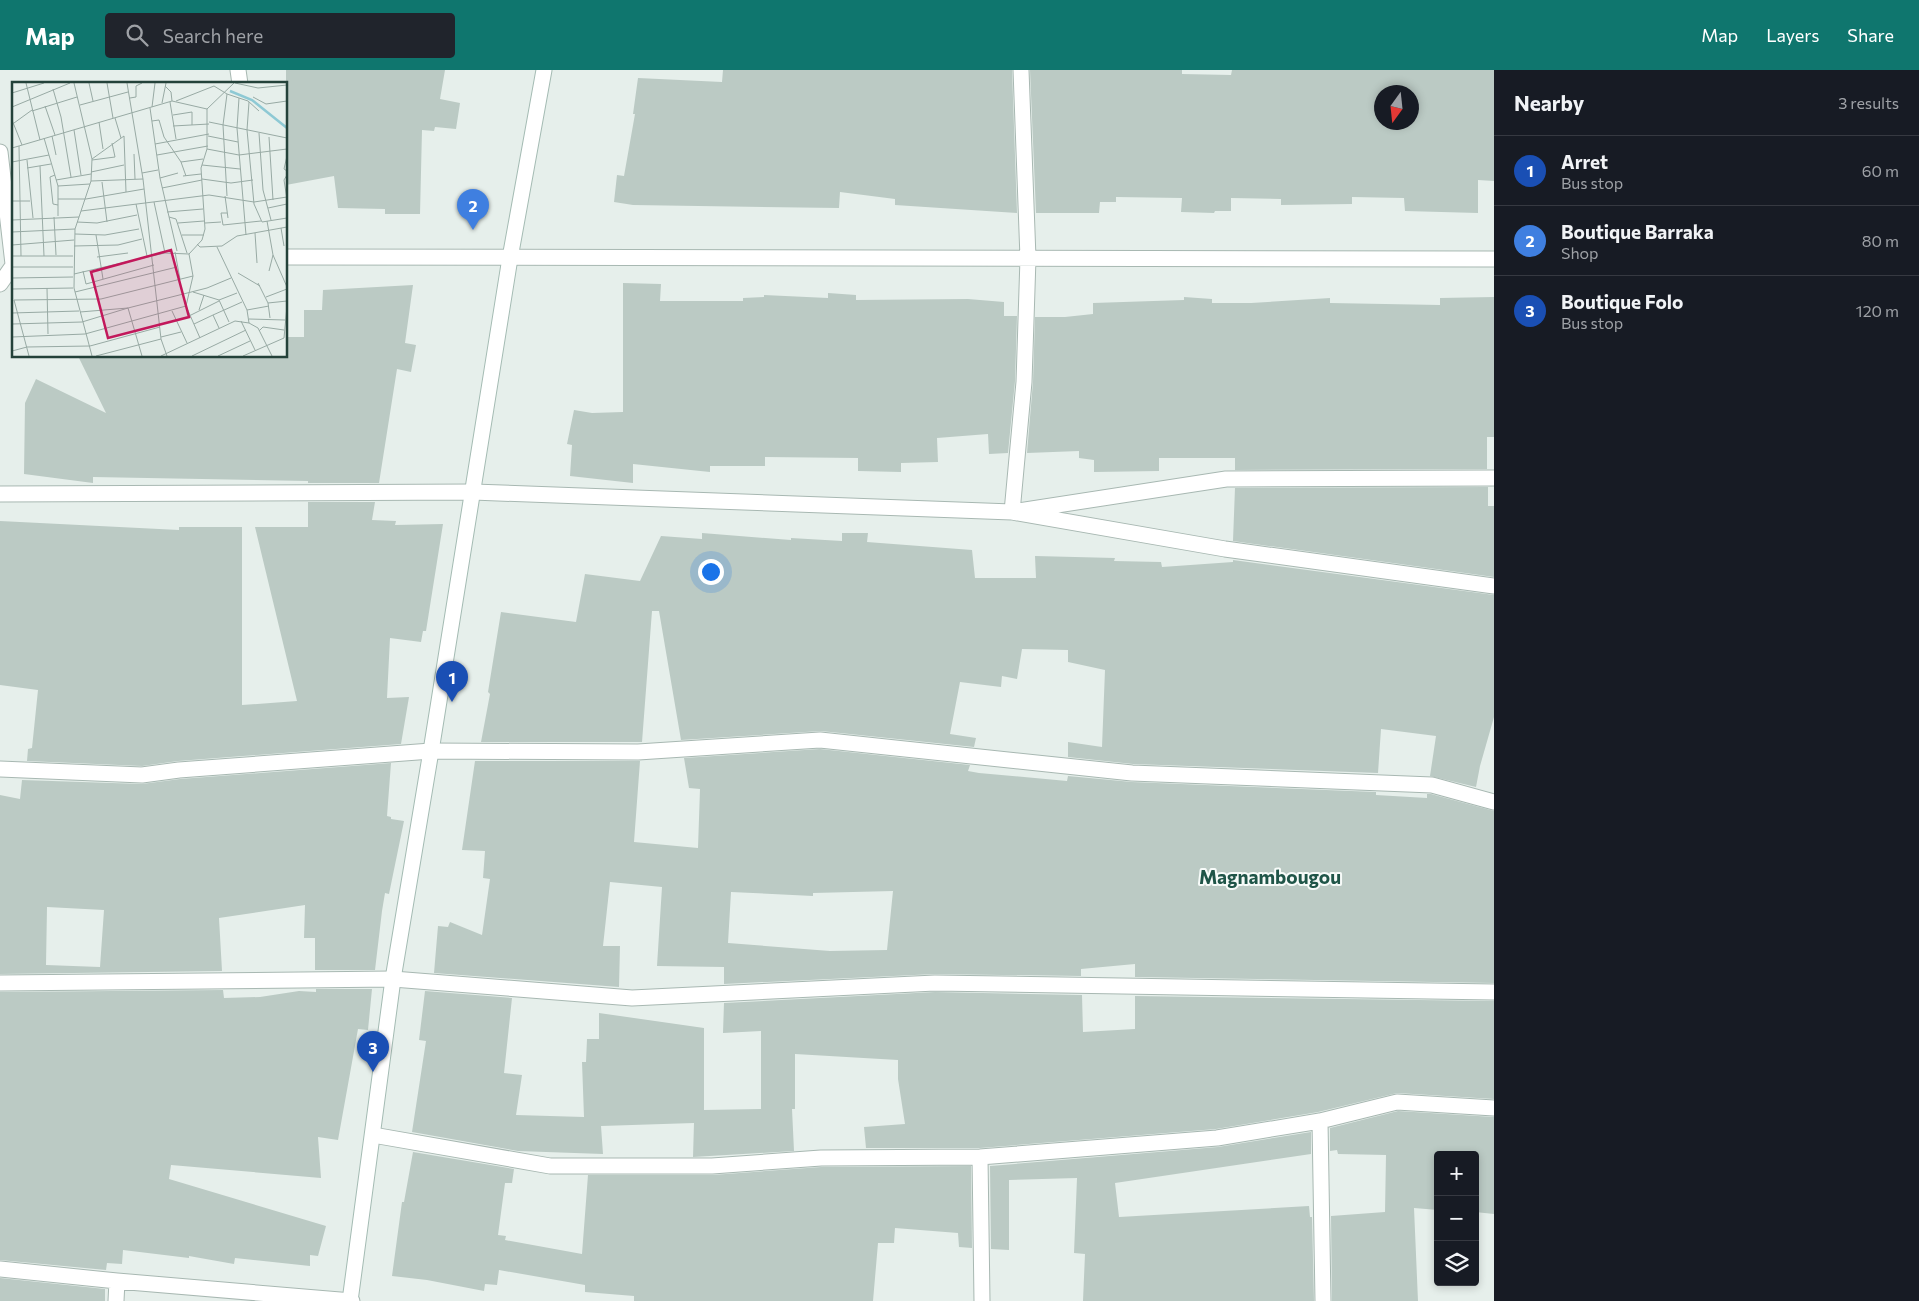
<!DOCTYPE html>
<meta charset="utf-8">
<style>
:root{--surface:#171b24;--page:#20242c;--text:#f1f3f6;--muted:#9ea1a6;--line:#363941;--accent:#0f766e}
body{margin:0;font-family:Commissioner,sans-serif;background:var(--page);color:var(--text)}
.controls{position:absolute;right:15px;bottom:15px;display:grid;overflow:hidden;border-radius:5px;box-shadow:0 2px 8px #0003}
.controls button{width:45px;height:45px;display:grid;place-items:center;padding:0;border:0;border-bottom:1px solid var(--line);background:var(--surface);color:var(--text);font:25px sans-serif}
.compass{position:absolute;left:1374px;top:15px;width:45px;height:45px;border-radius:50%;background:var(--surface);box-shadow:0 2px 8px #0003;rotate:195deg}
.you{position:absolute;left:710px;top:501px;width:18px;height:18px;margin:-12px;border:4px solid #fff;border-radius:50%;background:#1a73e8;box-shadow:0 0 0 8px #1a73e833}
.badge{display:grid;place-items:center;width:32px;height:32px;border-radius:50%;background:var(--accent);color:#fff;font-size:16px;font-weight:700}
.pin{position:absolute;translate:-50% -41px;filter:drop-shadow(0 1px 2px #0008)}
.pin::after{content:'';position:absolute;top:26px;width:18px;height:15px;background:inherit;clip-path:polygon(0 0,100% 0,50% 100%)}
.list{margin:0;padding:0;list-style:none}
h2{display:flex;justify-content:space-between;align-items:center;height:65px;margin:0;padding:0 20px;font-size:21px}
h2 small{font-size:16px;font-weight:400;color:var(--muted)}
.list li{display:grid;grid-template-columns:32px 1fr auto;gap:15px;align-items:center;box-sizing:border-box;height:70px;padding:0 20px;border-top:1px solid var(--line)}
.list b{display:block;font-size:19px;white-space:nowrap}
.list p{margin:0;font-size:16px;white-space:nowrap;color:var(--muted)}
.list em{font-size:16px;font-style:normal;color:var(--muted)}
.icon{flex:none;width:28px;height:28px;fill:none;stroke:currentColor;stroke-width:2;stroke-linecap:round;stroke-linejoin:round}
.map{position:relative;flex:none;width:1494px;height:1231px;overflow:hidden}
header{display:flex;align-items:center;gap:30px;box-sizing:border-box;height:70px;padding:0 25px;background:var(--accent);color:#fff}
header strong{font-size:24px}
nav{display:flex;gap:28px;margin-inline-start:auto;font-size:18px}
.search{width:350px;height:45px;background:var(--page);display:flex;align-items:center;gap:12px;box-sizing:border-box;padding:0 18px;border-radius:5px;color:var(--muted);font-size:19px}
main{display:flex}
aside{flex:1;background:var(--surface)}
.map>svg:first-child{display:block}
.building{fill:#bbcac4;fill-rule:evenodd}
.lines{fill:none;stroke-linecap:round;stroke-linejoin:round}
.street-casing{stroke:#a8b8b2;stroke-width:17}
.secondary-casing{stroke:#a4bbb3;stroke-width:17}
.street{stroke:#fff;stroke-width:15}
.secondary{stroke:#fff;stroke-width:15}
.labels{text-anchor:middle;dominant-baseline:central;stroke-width:4;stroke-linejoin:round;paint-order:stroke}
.district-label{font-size:19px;font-weight:bold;fill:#1f5548;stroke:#f7fbf9}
.inset-river{fill:none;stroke:#8ec9d4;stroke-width:2.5}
.inset-road{fill:none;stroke:#98aaa4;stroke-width:1}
.view{fill:#c2185b;fill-opacity:0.15;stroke:#c2185b;stroke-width:2.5}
.inset-edge{fill:none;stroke:#24423a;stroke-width:2.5}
</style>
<header>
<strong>Map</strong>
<div class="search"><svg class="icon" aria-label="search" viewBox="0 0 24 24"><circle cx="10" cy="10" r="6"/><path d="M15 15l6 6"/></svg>Search here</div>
<nav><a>Map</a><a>Layers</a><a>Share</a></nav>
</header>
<main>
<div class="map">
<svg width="1494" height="1231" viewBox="0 0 1494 1231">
<rect width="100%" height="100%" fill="#e6efeb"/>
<path class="building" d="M 286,0 L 445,0 L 440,29 L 460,33 L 456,59 L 435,57 L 434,61 L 422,60 L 420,144 L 385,144 L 385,139 L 338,138 L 334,106 L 286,115 Z
M 723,0 L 1012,0 L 1017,143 L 895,135 L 895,129 L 840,122 L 839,138 L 633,135 L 614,132 L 617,105 L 624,106 L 635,44 L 633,44 L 638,8 L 722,12 Z
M 1030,0 L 1182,0 L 1182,4 L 1231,5 L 1232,0 L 1494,0 L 1494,111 L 1478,110 L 1478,143 L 1405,141 L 1404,128 L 1352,127 L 1352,134 L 1281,135 L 1281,129 L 1231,128 L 1231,141 L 1215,141 L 1214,143 L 1181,142 L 1182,128 L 1116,127 L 1116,132 L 1100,132 L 1099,143 L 1036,143 ZM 1382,22 L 1412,22 L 1412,52 L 1382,52 Z
M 623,213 L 661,214 L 660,231 L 743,231 L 743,228 L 764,227 L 764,225 L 828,228 L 828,223 L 856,225 L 856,230 L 968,229 L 1004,232 L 1004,246 L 1017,246 L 1015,311 L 1008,383 L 989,384 L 988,364 L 937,368 L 938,392 L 901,393 L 901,402 L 858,401 L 858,388 L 765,387 L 765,396 L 710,396 L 710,402 L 633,394 L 633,413 L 570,406 L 572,375 L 567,374 L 574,340 L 592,343 L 623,342 Z
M 413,215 L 405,273 L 416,275 L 411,302 L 397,299 L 379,413 L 308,413 L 308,411 L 93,407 L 93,413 L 24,404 L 25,333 L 36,309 L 106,343 L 78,286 L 286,286 L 286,267 L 304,267 L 304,240 L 322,240 L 323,220 Z
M 1184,227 L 1212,229 L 1212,233 L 1251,233 L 1330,228 L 1330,233 L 1440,235 L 1440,228 L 1494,227 L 1494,367 L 1487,367 L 1487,399 L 1235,400 L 1235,388 L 1159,388 L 1159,401 L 1094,402 L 1094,390 L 1079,388 L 1079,381 L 1027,383 L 1033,312 L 1035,247 L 1065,247 L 1093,244 L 1093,233 L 1184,230 Z
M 1488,417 L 1488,436 L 1494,436 L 1494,507 L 1233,471 L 1235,418 Z
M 308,432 L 375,432 L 372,450 L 396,451 L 395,455 L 443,454 L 426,561 L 423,561 L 421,572 L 390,568 L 387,628 L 409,627 L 401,674 L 178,691 L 142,696 L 27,691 L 28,679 L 32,678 L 38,620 L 0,615 L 0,451 L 179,460 L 179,457 L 242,457 L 242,635 L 297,631 L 255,457 L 308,457 Z
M 702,463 L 791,470 L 791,468 L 842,471 L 842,463 L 868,463 L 867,472 L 972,480 L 975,508 L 1036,508 L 1035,486 L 1115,488 L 1114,491 L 1161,492 L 1162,497 L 1233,492 L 1233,490 L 1494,525 L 1494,647 L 1480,696 L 1476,717 L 1430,706 L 1436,666 L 1381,659 L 1378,703 L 1133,694 L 1068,687 L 1068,672 L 1102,677 L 1105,600 L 1068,592 L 1068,580 L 1022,579 L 1017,609 L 1002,606 L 1001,617 L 960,612 L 950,664 L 976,668 L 974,677 L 821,661 L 681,670 L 659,541 L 652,541 L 642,672 L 481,672 L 490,624 L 488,622 L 501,542 L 576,552 L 585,504 L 640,511 L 661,466 L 702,469 Z
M 820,679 L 970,695 L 968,701 L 979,703 L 1067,711 L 1068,706 L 1132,712 L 1376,722 L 1376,725 L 1427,728 L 1427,724 L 1431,724 L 1494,741 L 1494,913 L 1135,907 L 1135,894 L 1081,899 L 1081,906 L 935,904 L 724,914 L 724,897 L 657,896 L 662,817 L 610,812 L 603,876 L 620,876 L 619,917 L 434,903 L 438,856 L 448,857 L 450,852 L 482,865 L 490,809 L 483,808 L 485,781 L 462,780 L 475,691 L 640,691 L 634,772 L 698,778 L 700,719 L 689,718 L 684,688 ZM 893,821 L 887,880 L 830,881 L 728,873 L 731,822 L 813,826 L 813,823 Z
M 391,693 L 387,746 L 391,747 L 391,749 L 404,751 L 389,824 L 385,823 L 382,841 L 375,900 L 315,900 L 315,868 L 304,868 L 305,835 L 219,848 L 222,901 L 0,904 L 0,725 L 20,729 L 22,710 L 142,714 L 180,709 ZM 47,837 L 104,840 L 100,897 L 46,895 Z
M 316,919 L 372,919 L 368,960 L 358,959 L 338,1070 L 318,1067 L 321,1108 L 171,1095 L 169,1109 L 326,1156 L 318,1186 L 310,1185 L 310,1196 L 235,1188 L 234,1194 L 189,1186 L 189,1188 L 123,1180 L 122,1194 L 107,1193 L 106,1200 L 0,1190 L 0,922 L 223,920 L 224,928 L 260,927 L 299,921 L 316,922 Z
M 425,921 L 512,928 L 504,1003 L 522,1005 L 516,1045 L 584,1047 L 582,992 L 586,992 L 587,969 L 599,969 L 599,943 L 704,958 L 704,1040 L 761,1039 L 761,961 L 723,963 L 724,933 L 935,922 L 1082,925 L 1083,962 L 1135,959 L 1135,926 L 1494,931 L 1494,1029 L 1397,1023 L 1318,1042 L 1216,1059 L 980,1078 L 866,1078 L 864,1057 L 905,1054 L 898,1009 L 898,990 L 795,984 L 795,1039 L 792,1039 L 794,1081 L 693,1087 L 694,1053 L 601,1056 L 603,1084 L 518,1081 L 412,1062 L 426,971 L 419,970 Z
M 1398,1041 L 1494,1047 L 1494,1144 L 1475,1142 L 1475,1085 L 1438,1085 L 1438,1140 L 1414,1138 L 1418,1231 L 1332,1231 L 1331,1146 L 1385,1142 L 1386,1085 L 1338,1084 L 1337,1080 L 1330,1081 L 1330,1058 Z
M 1311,1062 L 1311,1084 L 1115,1113 L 1119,1147 L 1309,1136 L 1310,1147 L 1312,1147 L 1314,1231 L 1083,1231 L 1085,1184 L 1074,1183 L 1077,1108 L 1009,1110 L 1009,1180 L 991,1179 L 990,1096 L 1218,1077 Z
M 413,1082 L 514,1099 L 512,1113 L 505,1113 L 498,1165 L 506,1166 L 505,1170 L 582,1184 L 588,1105 L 712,1105 L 821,1097 L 971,1096 L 972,1178 L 959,1177 L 958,1163 L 895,1158 L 894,1173 L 878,1173 L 873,1231 L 634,1231 L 634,1226 L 585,1222 L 585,1215 L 499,1200 L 497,1215 L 485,1214 L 484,1221 L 427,1210 L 392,1206 L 402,1132 L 404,1132 Z
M 0,1208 L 105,1219 L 105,1231 L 0,1231 Z"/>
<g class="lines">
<defs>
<path id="street" d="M 238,0 L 240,14
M 1021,0 L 1028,188 L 1024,312 L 1012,442 L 1226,409 L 1494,408
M 0,82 L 13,194
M 286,187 L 1494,189
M 0,214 L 14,194
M 0,424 L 473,422 L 1012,442 L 1225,479 L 1494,516
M 0,699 L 142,705 L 179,700 L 431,681 L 638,682 L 820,670 L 1132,703 L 1432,715 L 1494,732
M 0,913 L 393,909 L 632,928 L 935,913 L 1494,922
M 1320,1051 L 1323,1231
M 373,1065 L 550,1096 L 712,1096 L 821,1088 L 980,1087 L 1217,1068 L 1320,1051 L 1397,1032 L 1494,1038
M 980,1087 L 982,1231
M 0,1199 L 117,1211 L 352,1231
M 116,1231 L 117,1211"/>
<path id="secondary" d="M 350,1231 L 393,909 L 431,681 L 510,188 L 544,0"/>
</defs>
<use href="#street" class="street-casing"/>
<use href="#secondary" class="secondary-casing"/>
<use href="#street" class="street"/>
<use href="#secondary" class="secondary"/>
</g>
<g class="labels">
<g class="district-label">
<text x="1270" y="806">Magnambougou</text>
</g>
</g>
<g transform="translate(12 12)">
<rect width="275" height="275" fill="#e6efeb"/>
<path class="inset-river" d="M 218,9 L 240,18 L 275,46"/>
<path class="inset-road" d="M 14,1 L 28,58M 62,1 L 80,77 L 79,99 L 63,147 L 62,206 L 80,274M 77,1 L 81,19M 95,1 L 101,36M 115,1 L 131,97 L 149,257 L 155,274M 223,1 L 246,6 L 275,3M 153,4 L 159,10 L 160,19M 41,7 L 49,35 L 59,95M 0,11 L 32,1M 215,12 L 227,16 L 225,46 L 234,153M 241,15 L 254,22 L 275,19M 118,16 L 124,15 L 124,4 L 130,1M 227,16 L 236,19 L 247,29M 164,19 L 202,4 L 215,12 L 211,43 L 215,114M 158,20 L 164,57M 237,20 L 235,48 L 242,122 L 250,140 L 275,136M 150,21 L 154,1M 68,23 L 116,10M 33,24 L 43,53M 0,25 L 58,1M 140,25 L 143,1M 138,26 L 148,96 L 165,169M 20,29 L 65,15M 161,33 L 180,30 L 180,43M 103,36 L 109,56M 0,38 L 10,63M 140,39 L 147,38 L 152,55 L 169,80 L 174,94M 87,40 L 91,67M 197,40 L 275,56M 2,41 L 20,28M 161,44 L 197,42M 62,48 L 69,93M 247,51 L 251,108 L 259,138M 40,54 L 44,73M 112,54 L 114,110M 196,54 L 226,60M 257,55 L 261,118M 32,56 L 46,104 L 46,134M 143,62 L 197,52M 7,64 L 9,174M 0,66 L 160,19 L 195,27 L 222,1M 195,67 L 227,73 L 275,67M 122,72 L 123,97M 145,73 L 196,64M 275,74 L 272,87 L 275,89M 80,77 L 112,54M 15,78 L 21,136M 80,78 L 103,75 L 100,61M 0,80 L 37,73M 169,80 L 191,77M 190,83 L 228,87M 28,84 L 32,174M 15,86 L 39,82M 79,90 L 112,83M 130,91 L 146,88M 43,93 L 38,95 L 41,122 L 46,123M 275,93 L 272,98 L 275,117M 171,94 L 189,92M 148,96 L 166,91M 190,97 L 219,101 L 241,98M 44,98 L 79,92M 79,99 L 131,97M 90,100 L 95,140M 46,104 L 78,102M 150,106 L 190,98M 213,114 L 216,136M 46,117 L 74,117 L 132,107M 0,119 L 18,119M 142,120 L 153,171M 124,122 L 135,174M 256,126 L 275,122M 69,129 L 197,113 L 242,120 L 275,115M 155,130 L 191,127M 215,131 L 209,131 L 211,143 L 249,139M 42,135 L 44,173M 157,135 L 164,137 L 175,171M 0,138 L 67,135M 255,139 L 261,173 L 275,205M 65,140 L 85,141 L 125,133M 166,141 L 192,139M 193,141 L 209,140M 269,146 L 272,164M 0,150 L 63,147M 243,151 L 245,181M 63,152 L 93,153 L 127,147M 84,153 L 91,197M 170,153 L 192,153M 185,162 L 188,165 L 210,164 L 225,154 L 275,145M 0,163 L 62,158M 62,164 L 106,163 L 130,157M 205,165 L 235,228 L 237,241M 163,170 L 168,197M 0,174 L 61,174M 85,175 L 116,171M 0,185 L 61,185M 71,189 L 74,202 L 142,183M 257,189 L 261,173M 226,191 L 248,204M 62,192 L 153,171 L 177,172M 0,196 L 61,195M 246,201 L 256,221M 35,206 L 36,252M 0,207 L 61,206M 63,210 L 165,185M 181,210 L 207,218 L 217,240M 254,215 L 275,207M 207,218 L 225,211M 174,224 L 188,256M 187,228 L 192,213M 235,228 L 257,224M 160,229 L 175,261M 68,230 L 116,226 L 195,206 L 219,196M 0,231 L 67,229M 177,234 L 207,219M 258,236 L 256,221 L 275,219M 237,237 L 273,238M 229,239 L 243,268M 0,242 L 70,240 L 116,226 L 130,274M 182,242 L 201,233M 207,246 L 201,233 L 230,220M 247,249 L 251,245 L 272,248M 0,255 L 73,252 L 174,224 L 181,194 L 177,172 L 190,158 L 193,147 L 189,86 L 195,67 L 195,27M 149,255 L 169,250M 0,269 L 15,265 L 78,264 L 148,245M 17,274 L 2,218 L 89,217 L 181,194M 84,274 L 149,257M 149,274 L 223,239 L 237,241 L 246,246 L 260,274M 180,274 L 234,248M 206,274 L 238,259M 231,274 L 272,256 L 275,224"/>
<path class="view" d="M 159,168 L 177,235 L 96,256 L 79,190 Z"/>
<rect width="275" height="275" class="inset-edge"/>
</g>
</svg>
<div class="controls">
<button>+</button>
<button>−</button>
<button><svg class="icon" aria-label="layers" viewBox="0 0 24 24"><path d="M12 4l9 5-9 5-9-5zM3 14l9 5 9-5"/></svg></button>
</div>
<svg class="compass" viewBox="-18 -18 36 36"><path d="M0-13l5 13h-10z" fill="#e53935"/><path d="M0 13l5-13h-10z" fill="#9ea1a6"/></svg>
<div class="you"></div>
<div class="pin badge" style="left:452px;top:632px;background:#1a4fb4">1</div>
<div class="pin badge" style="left:473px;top:160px;background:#3f7fe0">2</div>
<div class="pin badge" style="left:373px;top:1002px;background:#1a4fb4">3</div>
</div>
<aside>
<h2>Nearby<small>3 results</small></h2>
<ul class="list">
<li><span class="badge" style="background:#1a4fb4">1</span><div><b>Arret</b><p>Bus stop</p></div><em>60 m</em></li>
<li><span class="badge" style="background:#3f7fe0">2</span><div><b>Boutique Barraka</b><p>Shop</p></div><em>80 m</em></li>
<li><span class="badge" style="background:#1a4fb4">3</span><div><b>Boutique Folo</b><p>Bus stop</p></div><em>120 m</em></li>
</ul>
</aside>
</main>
